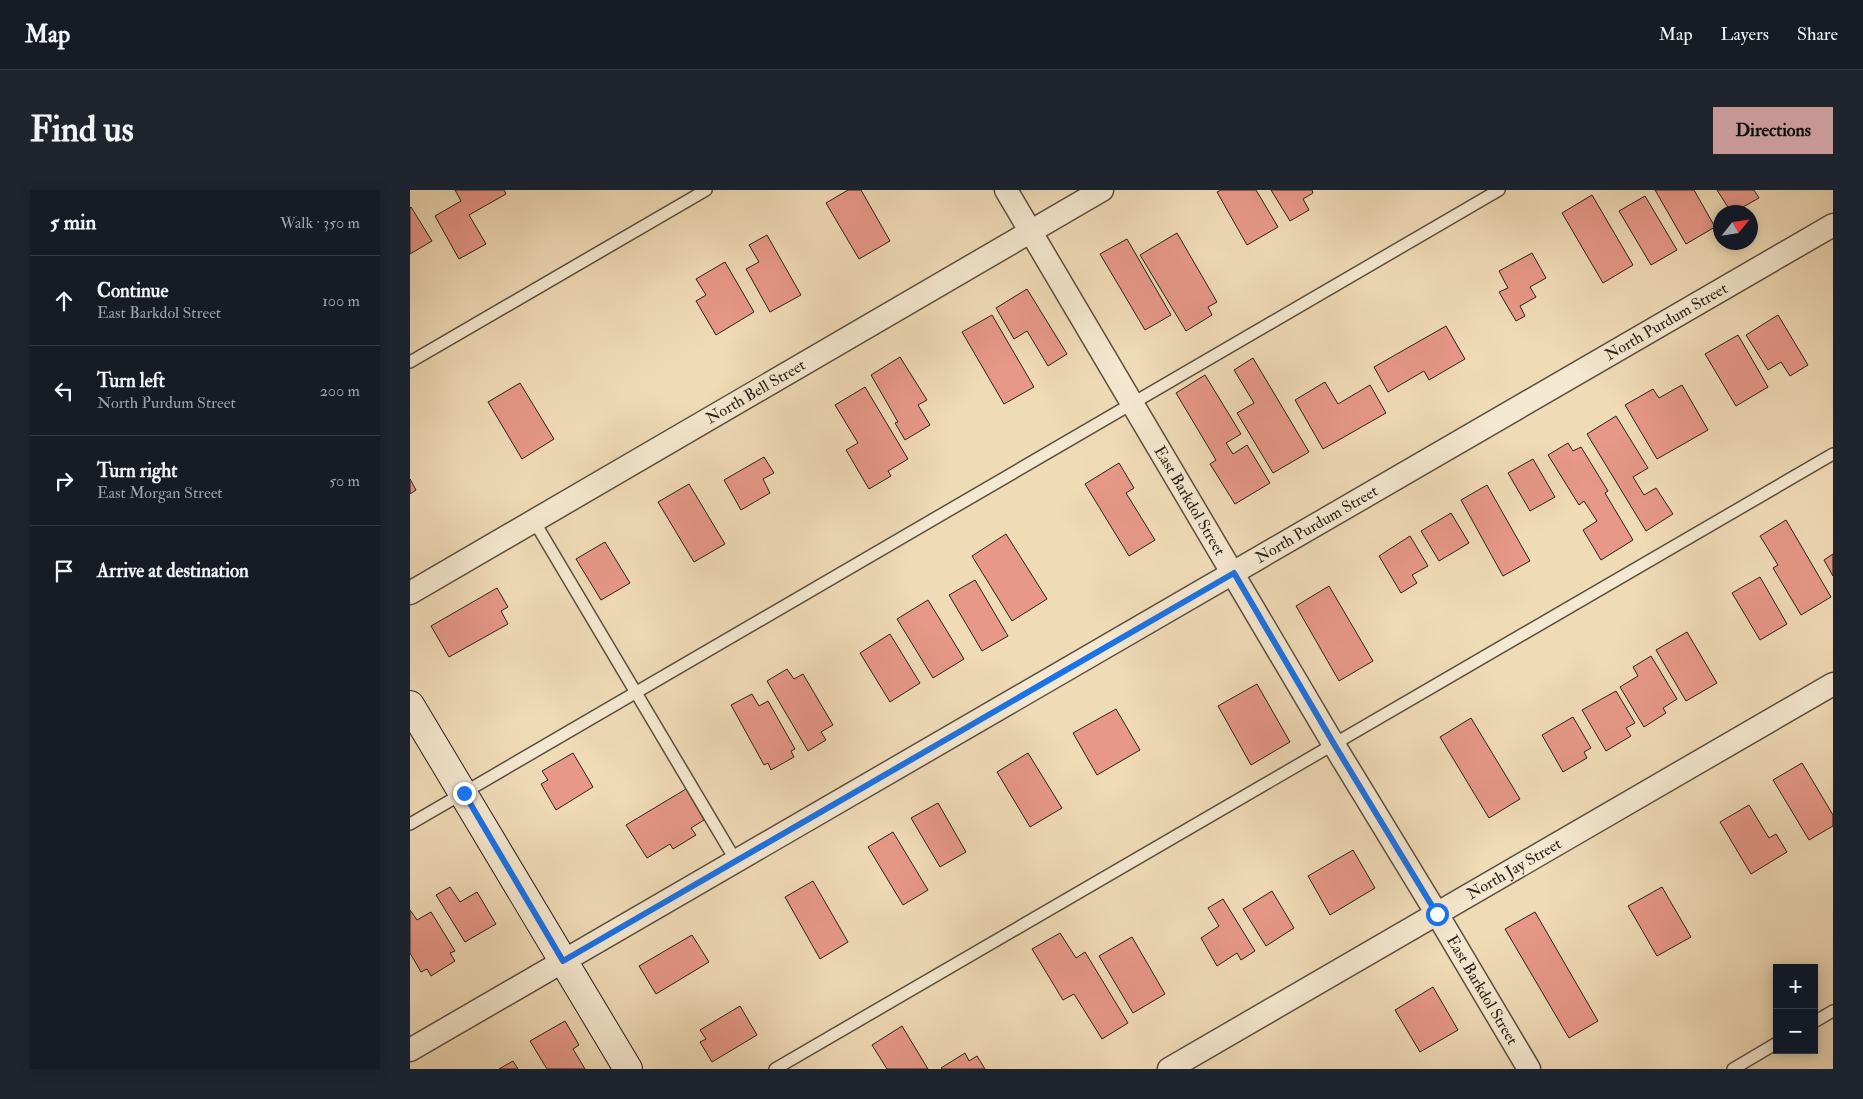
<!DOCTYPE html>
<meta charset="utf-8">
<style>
:root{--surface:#171b24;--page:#20242c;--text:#f1f3f6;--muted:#9ea1a6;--line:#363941;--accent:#c59692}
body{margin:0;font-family:"IM FELL Double Pica",serif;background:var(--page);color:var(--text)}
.controls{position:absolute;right:15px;bottom:15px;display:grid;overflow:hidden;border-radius:0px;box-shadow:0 2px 12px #0003}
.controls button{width:45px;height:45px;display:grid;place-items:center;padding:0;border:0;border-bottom:1px solid var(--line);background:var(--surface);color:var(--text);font:25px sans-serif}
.compass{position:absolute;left:1303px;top:15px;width:45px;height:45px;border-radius:50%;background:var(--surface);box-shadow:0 2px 12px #0003;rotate:60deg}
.stop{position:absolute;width:15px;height:15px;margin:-11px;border:4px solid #1a73e8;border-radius:50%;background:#fff}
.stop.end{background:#1a73e8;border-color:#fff;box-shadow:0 1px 5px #0008}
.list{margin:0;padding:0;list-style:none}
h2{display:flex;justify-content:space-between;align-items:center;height:65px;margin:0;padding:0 20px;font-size:21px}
h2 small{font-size:16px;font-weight:400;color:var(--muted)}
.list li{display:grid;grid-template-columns:32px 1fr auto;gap:15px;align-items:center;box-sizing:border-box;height:90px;padding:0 20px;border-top:1px solid var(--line)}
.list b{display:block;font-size:19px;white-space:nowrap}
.list p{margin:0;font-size:16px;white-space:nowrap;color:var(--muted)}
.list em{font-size:16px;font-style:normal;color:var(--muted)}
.icon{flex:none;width:28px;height:28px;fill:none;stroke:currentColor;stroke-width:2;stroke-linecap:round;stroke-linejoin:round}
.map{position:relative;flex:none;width:1423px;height:879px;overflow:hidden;border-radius:0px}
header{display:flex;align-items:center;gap:30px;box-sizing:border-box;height:70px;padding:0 25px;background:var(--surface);border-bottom:1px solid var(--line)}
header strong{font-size:24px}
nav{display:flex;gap:28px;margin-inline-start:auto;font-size:18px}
.intro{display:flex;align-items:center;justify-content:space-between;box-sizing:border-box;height:120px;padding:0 30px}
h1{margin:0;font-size:35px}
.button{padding:12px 22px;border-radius:0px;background:var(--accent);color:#111;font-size:18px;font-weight:700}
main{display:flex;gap:30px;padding:0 30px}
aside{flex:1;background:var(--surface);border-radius:0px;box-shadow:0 2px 12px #0003}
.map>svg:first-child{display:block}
.building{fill:#e79888;stroke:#2a2018}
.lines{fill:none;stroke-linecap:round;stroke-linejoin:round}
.lane-casing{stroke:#5c4f40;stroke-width:14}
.street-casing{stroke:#5c4f40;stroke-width:25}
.secondary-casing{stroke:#2a2018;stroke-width:30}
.lane{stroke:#f5e8d0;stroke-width:11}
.street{stroke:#f5e8d0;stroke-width:22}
.secondary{stroke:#f5e8d0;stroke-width:28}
.route{stroke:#1a73e8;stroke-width:6}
.labels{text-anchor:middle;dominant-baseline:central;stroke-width:4;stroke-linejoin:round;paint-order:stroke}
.street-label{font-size:16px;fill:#2a2018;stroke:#f5e8d0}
</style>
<header>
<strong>Map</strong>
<nav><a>Map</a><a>Layers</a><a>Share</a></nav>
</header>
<div class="intro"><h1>Find us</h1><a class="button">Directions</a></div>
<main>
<aside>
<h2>5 min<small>Walk · 350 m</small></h2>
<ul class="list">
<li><svg class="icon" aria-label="ahead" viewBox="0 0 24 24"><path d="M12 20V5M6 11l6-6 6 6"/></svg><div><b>Continue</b><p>East Barkdol Street</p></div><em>100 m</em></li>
<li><svg class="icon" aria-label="left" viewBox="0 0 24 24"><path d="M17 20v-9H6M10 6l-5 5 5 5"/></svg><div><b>Turn left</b><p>North Purdum Street</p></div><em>200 m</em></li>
<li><svg class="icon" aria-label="right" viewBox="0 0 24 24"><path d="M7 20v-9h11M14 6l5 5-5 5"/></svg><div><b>Turn right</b><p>East Morgan Street</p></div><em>50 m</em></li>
<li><svg class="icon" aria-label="arrive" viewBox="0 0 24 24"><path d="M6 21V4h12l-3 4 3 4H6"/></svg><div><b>Arrive at destination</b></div></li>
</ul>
</aside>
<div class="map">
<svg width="1423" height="879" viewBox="0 0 1423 879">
<rect width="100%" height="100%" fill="#f0dbb7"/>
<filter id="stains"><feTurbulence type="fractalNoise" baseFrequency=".004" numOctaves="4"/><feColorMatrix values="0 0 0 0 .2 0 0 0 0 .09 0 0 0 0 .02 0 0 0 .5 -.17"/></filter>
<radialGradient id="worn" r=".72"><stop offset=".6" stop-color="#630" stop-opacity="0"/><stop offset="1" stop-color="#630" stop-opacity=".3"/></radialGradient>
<path class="building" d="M 45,0 L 94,0 L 96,4 L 59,25 L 76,54 L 49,69 L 25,26 L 51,11 Z
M 438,0 L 451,0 L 480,51 L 449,69 L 416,13 Z
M 811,0 L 846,0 L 868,37 L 837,55 L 807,2 Z
M 861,0 L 902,0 L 903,3 L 893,9 L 899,20 L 880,31 Z
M 1245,0 L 1284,0 L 1305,37 L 1276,54 Z
M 1307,0 L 1344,0 L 1349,8 L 1324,22 L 1321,22 Z
M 1182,5 L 1223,75 L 1193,93 L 1152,23 Z
M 1235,6 L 1267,60 L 1241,75 L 1209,21 Z
M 1,17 L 22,51 L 0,64 L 0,18 Z
M 767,43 L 807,112 L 798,117 L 802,125 L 776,141 L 730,65 Z
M 357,45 L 391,105 L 360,122 L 336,79 L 349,72 L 339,55 Z
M 717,49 L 761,125 L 735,140 L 690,64 Z
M 1122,63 L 1136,88 L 1120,97 L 1126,107 L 1110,116 L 1115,126 L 1106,131 L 1089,102 L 1098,98 L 1089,81 Z
M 315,72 L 344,122 L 306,145 L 286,111 L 296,105 L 286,89 Z
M 617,99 L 657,164 L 638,176 L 617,141 L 604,149 L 586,118 Z
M 582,125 L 624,197 L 594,214 L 552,142 Z
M 1368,125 L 1398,175 L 1380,186 L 1371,172 L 1358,180 L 1336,145 Z
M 1036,136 L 1055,169 L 1019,190 L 1014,181 L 978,202 L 964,177 Z
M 1328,145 L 1358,197 L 1326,216 L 1295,164 Z
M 490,167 L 517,210 L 508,215 L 520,235 L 495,250 L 485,233 L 488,232 L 461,185 Z
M 843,168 L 899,262 L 863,283 L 827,223 L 844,213 L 824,180 Z
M 795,185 L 831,244 L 816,253 L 823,264 L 837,255 L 860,293 L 825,314 L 800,274 L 806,270 L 766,203 Z
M 915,192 L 928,214 L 960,195 L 976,223 L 913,259 L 885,210 Z
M 110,193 L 144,249 L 112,269 L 78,212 Z
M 1272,195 L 1298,240 L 1247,269 L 1215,215 L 1243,199 L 1249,208 Z
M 455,197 L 498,269 L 478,281 L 481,286 L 459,299 L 436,260 L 448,253 L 425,215 Z
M 1206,226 L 1238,278 L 1223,287 L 1234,305 L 1246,298 L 1263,324 L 1236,341 L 1177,244 Z
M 1158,253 L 1163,261 L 1171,257 L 1198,301 L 1195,303 L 1223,350 L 1191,370 L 1173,340 L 1187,331 L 1174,311 L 1169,315 L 1138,265 Z
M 354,267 L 364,283 L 353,289 L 360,303 L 331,320 L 314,290 Z
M 1123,269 L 1145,307 L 1120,321 L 1098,283 Z
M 709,273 L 724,298 L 716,303 L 745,350 L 719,366 L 675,294 Z
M 0,289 L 6,300 L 0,304 Z
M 279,294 L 315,354 L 284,372 L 248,312 Z
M 1077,295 L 1120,371 L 1093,386 L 1051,310 Z
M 1041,323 L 1059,353 L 1029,371 L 1011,341 Z
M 1376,330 L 1421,407 L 1391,425 L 1363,378 L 1368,375 L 1350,346 Z
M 596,344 L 637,409 L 602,431 L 562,366 Z
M 1000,346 L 1018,376 L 1002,385 L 1007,393 L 991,403 L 969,366 Z
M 195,352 L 220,393 L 191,410 L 166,369 Z
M 1423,364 L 1423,386 L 1414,370 Z
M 1350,387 L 1377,434 L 1350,450 L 1322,403 Z
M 565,390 L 598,446 L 572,461 L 539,405 Z
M 919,396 L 963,471 L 929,491 L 886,416 Z
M 87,398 L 98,417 L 91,421 L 98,434 L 39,467 L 21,436 Z
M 518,410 L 554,469 L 523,488 L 487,429 Z
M 1277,442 L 1307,493 L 1276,511 L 1246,460 Z
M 480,444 L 510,493 L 480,512 L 450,463 Z
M 1241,466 L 1267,509 L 1253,518 L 1256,523 L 1234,537 L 1210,497 L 1228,486 L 1223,477 Z
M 377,479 L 384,489 L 393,484 L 423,535 L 411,542 L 416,550 L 398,561 L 357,491 Z
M 847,494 L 880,552 L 841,575 L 808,516 Z
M 1206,501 L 1225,533 L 1216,538 L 1221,546 L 1196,561 L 1172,520 Z
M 342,504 L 349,516 L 358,511 L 385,559 L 381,561 L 384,567 L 361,580 L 358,573 L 354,575 L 321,515 Z
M 706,519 L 730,560 L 687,585 L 663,543 Z
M 1163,527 L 1181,558 L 1174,562 L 1177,568 L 1153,582 L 1132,545 Z
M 1061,528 L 1110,609 L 1079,628 L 1030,547 Z
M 163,563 L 183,597 L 146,620 L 131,594 L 138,590 L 132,581 Z
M 618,563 L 652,618 L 620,637 L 587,582 Z
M 1392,573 L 1423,625 L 1423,636 L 1399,650 L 1363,590 Z
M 276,599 L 294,630 L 281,638 L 286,645 L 263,659 L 260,654 L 237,668 L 216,635 Z
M 528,613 L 556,662 L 530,677 L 501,628 Z
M 1339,615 L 1359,648 L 1366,644 L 1377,662 L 1341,684 L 1310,632 Z
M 483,642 L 518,700 L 493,715 L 458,657 Z
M 943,660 L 965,698 L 920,725 L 898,686 Z
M 403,691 L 438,752 L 410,769 L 375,707 Z
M 40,697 L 50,712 L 67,702 L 86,734 L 55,752 L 26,705 Z
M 1252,697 L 1281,747 L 1247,766 L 1218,716 Z
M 862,701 L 884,738 L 856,756 L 833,719 Z
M 813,709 L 845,761 L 831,770 L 827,763 L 807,776 L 791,748 L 809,736 L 798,718 Z
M 0,720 L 7,730 L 21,722 L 45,761 L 40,763 L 45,771 L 21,786 L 17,779 L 11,782 L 0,763 Z
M 1125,722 L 1188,831 L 1159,848 L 1095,739 Z
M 650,743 L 666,768 L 675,762 L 718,833 L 692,849 L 664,804 L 653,810 L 622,759 Z
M 282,745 L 299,772 L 246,804 L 229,776 Z
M 722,747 L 755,804 L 723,823 L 689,766 Z
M 1023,797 L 1048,840 L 1010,862 L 985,820 Z
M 330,816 L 347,845 L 302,872 L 290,852 L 296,849 L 290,840 Z
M 155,831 L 169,855 L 163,859 L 175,879 L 137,879 L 120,851 Z
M 492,836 L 518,879 L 477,879 L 462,855 Z
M 555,863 L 559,871 L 567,866 L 575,879 L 532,879 L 531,878 Z
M 103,871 L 108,879 L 89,879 Z"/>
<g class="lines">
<defs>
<path id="lane" d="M 0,172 L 296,0
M 124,331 L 326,671
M 0,634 L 1089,0
M 1404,832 L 1423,821
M 365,879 L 1423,264
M 1323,879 L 1367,853"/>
<g id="street">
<path id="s1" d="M 596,0 L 924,555 L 1027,724 L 1119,879"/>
<path id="s2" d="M 0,403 L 692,0"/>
<path id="s3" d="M 0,860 L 1423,35"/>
<path id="s4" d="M 759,879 L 1423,494"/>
</g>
<path id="secondary" d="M 0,515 L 218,879"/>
</defs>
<use href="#lane" class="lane-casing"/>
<use href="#street" class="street-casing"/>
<use href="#secondary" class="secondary-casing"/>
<use href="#lane" class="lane"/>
<use href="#street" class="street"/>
<use href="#secondary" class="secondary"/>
</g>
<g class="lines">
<path class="route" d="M 54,603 L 153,771 L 824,383 L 924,554 L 1027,724"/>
</g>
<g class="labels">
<g class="street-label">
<text stroke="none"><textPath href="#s3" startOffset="1452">North Purdum Street</textPath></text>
<text stroke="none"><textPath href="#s2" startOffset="400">North Bell Street</textPath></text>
<text stroke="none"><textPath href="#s1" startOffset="361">East Barkdol Street</textPath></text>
<text stroke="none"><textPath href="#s3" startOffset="1048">North Purdum Street</textPath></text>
<text stroke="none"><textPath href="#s4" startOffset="399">North Jay Street</textPath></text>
<text stroke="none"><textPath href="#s1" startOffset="931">East Barkdol Street</textPath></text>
</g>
</g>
<rect width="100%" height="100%" filter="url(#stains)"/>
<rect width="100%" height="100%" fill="url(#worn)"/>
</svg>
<div class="controls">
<button>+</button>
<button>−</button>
</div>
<svg class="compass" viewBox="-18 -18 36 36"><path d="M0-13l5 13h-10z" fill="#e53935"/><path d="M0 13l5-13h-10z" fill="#9ea1a6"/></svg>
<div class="stop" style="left:1027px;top:724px"></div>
<div class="stop end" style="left:54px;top:603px"></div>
</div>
</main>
